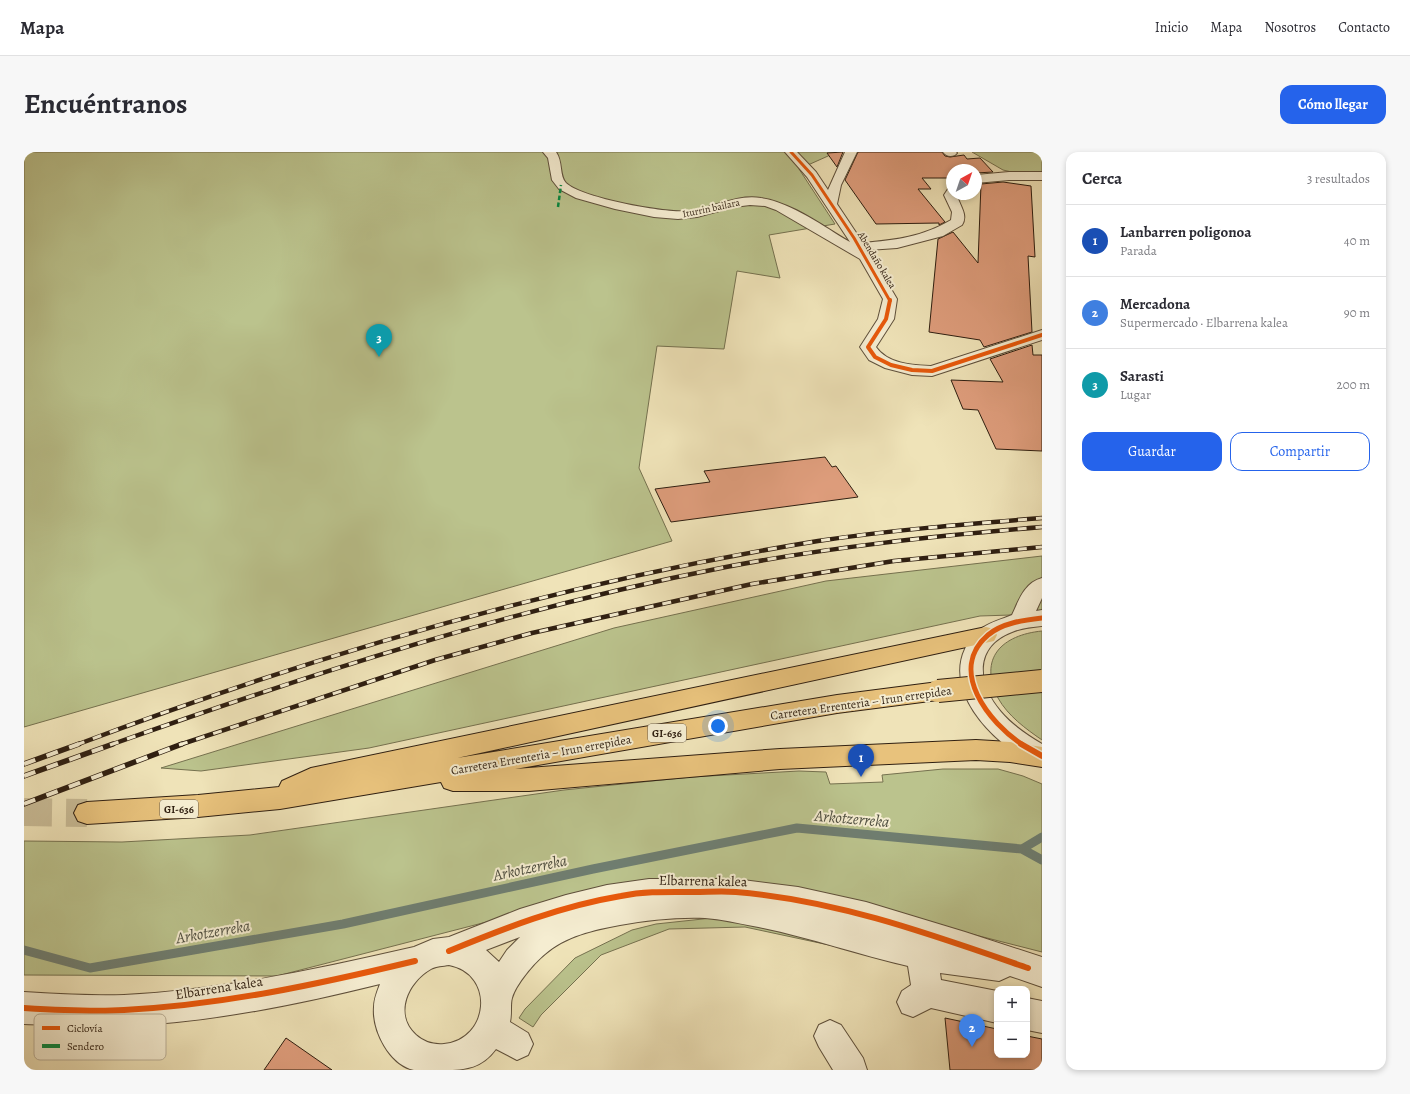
<!DOCTYPE html>
<html lang="es">
<meta charset="utf-8">
<style>
:root{--surface:#fff;--page:#f7f7f7;--text:#2b2b33;--muted:#7c7c81;--line:#e1e1e2;--accent:#2563eb}
body{margin:0;font-family:Alegreya,serif;background:var(--page);color:var(--text)}
.controls{position:absolute;right:12px;bottom:12px;display:grid;overflow:hidden;border-radius:8px;box-shadow:0 2px 6px #0003}
.controls button{width:36px;height:36px;display:grid;place-items:center;padding:0;border:0;border-bottom:1px solid var(--line);background:var(--surface);color:var(--text);font:20px sans-serif}
.compass{position:absolute;left:922px;top:12px;width:36px;height:36px;border-radius:50%;background:var(--surface);box-shadow:0 2px 6px #0003;rotate:40deg}
.you{position:absolute;left:694px;top:574px;width:14px;height:14px;margin:-10px;border:3px solid #fff;border-radius:50%;background:#1a73e8;box-shadow:0 0 0 6px #1a73e833}
.badge{display:grid;place-items:center;width:26px;height:26px;border-radius:50%;background:var(--accent);color:#fff;font-size:13px;font-weight:700}
.pin{position:absolute;translate:-50% -33px;filter:drop-shadow(0 1px 2px #0008)}
.pin::after{content:'';position:absolute;top:21px;width:14px;height:12px;background:inherit;clip-path:polygon(0 0,100% 0,50% 100%)}
.list{margin:0;padding:0;list-style:none}
h2{display:flex;justify-content:space-between;align-items:center;height:52px;margin:0;padding:0 16px;font-size:17px}
h2 small{font-size:13px;font-weight:400;color:var(--muted)}
.list li{display:grid;grid-template-columns:26px 1fr auto;gap:12px;align-items:center;box-sizing:border-box;height:72px;padding:0 16px;border-top:1px solid var(--line)}
.list b{display:block;font-size:15px;white-space:nowrap}
.list p{margin:0;font-size:13px;white-space:nowrap;color:var(--muted)}
.list em{font-size:13px;font-style:normal;color:var(--muted)}
.actions{display:flex;gap:8px;padding:12px 16px}
.actions a{flex:1;padding:9px 0;border:1px solid var(--accent);border-radius:12px;text-align:center;font-size:14px;color:var(--accent)}
.actions .main{background:var(--accent);color:#fff}
.map{position:relative;flex:none;width:1018px;height:918px;overflow:hidden;border-radius:12px}
header{display:flex;align-items:center;gap:24px;box-sizing:border-box;height:56px;padding:0 20px;background:var(--surface);border-bottom:1px solid var(--line)}
header strong{font-size:19px}
nav{display:flex;gap:22px;margin-inline-start:auto;font-size:14px}
.intro{display:flex;align-items:center;justify-content:space-between;box-sizing:border-box;height:96px;padding:0 24px}
h1{margin:0;font-size:28px}
.button{padding:10px 18px;border-radius:12px;background:var(--accent);color:#fff;font-size:14px;font-weight:700}
main{display:flex;gap:24px;padding:0 24px}
aside{flex:1;background:var(--surface);border-radius:12px;box-shadow:0 2px 6px #0003}
.map>svg:first-child{display:block}
.green{fill:#bbc38d;stroke:#75714f}
.lines{fill:none;stroke-linecap:round;stroke-linejoin:round}
.stream{stroke:#6f7e71;stroke-width:9}
.building{fill:#de9d7c;stroke:#2f1f11}
.major-tunnel{stroke:#c9bc97;stroke-width:28;stroke-dasharray:28 14;stroke-linecap:butt}
.minor-casing{stroke:#5f503b;stroke-width:2}
.major-casing{stroke:#2f1f11;stroke-width:2}
.minor{fill:#f5edd1;fill-rule:evenodd}
.major{fill:#e8c27c;fill-rule:evenodd}
.rail-far1-casing{stroke:#2f1f11;stroke-width:4.5}
.rail-casing{stroke:#2f1f11;stroke-width:5.5}
.rail-far1{stroke:#f5edd1;stroke-width:3;stroke-dasharray:9;stroke-linecap:butt}
.rail{stroke:#f5edd1;stroke-width:4;stroke-dasharray:12;stroke-linecap:butt}
.major-bridge-casing{stroke:#2f1f11;stroke-width:24;stroke-linecap:butt}
.major-bridge{stroke:#e8c27c;stroke-width:22}
.quiet{stroke:#00873e;stroke-width:2.5;stroke-dasharray:4.5 2.5;stroke-linecap:butt}
.cycleway-far3-casing{stroke:#f5edd1;stroke-width:4.5}
.cycleway-far2-casing{stroke:#f5edd1;stroke-width:6}
.cycleway-far1-casing{stroke:#f5edd1;stroke-width:8}
.cycleway-casing{stroke:#f5edd1;stroke-width:9}
.cycleway-far3{stroke:#e8590c;stroke-width:3}
.cycleway-far2{stroke:#e8590c;stroke-width:4}
.cycleway-far1{stroke:#e8590c;stroke-width:5}
.cycleway{stroke:#e8590c;stroke-width:6}
.labels{text-anchor:middle;dominant-baseline:central;stroke-width:4;stroke-linejoin:round;paint-order:stroke}
.far-street-label{font-size:10px;fill:#2f1f11;stroke:#f5edd1}
.shield{fill:#f5edd1;stroke:#6a5d4b;stroke-width:1}
.shield-label{font-size:11px;font-weight:bold;fill:#2f1f11}
.street-label{font-size:12px;fill:#2f1f11;stroke:#f5edd1}
.near-street-label{font-size:14px;fill:#2f1f11;stroke:#f5edd1}
.near-water-label{font-size:16px;font-style:italic;fill:#4f4f41;stroke:#f5edd1}
.key{fill:#f5edd1;stroke:#baaf97;stroke-width:1}
.key-label{font-size:11px;fill:#2f1f11}
</style>
<header>
<strong>Mapa</strong>
<nav><a>Inicio</a><a>Mapa</a><a>Nosotros</a><a>Contacto</a></nav>
</header>
<div class="intro"><h1>Encuéntranos</h1><a class="button">Cómo llegar</a></div>
<main>
<div class="map">
<svg width="1018" height="918" viewBox="0 0 1018 918">
<rect width="100%" height="100%" fill="#efe3b8"/>
<filter id="stains"><feTurbulence type="fractalNoise" baseFrequency=".005" numOctaves="4"/><feColorMatrix values="0 0 0 0 .2 0 0 0 0 .09 0 0 0 0 .02 0 0 0 .5 -.17"/></filter>
<radialGradient id="worn" r=".72"><stop offset=".6" stop-color="#630" stop-opacity="0"/><stop offset="1" stop-color="#630" stop-opacity=".3"/></radialGradient>
<path class="green" d="M 0,0 L 813,0 L 775,17 L 811,72 L 745,83 L 756,126 L 713,119 L 700,197 L 633,194 L 615,316 L 648,389 L 0,575 Z
M 948,0 L 1018,0 L 1018,27 L 979,18 Z
M 1018,404 L 1018,462 L 956,464 L 345,596 L 177,619 L 137,616 L 590,476 L 802,429 Z
M 1018,479 L 1018,588 C 1002,577 984,564 974,546 C 954,506 978,483 1018,479 Z
M 919,617 L 974,617 L 999,624 L 1018,632 L 1018,800 L 857,759 L 606,733 L 253,824 L 0,823 L 0,689 L 98,690 L 226,683 L 540,638 L 667,625 L 775,619 L 802,620 L 806,632 L 859,630 L 858,623 Z
M 688,766 L 725,769 L 819,796 L 721,775 L 645,777 L 577,803 L 517,863 L 509,875 L 495,866 L 501,857 L 551,806 L 608,778 L 632,772 Z"/>
<g class="lines">
<path class="stream" d="M 998,697 L 1018,708
M 0,798 L 66,816 L 319,772 L 569,717 L 773,676 L 998,697 L 1018,685"/>
</g>
<path class="building" d="M 819,0 L 813,15 L 803,1 Z
M 834,0 L 918,0 L 921,4 L 926,5 L 940,3 L 943,7 L 956,6 L 969,20 L 952,21 L 952,18 L 928,18 L 928,26 L 898,26 L 907,37 L 894,37 L 921,70 L 915,73 L 915,71 L 852,72 L 821,28 Z
M 979,30 L 1007,34 L 1011,105 L 1004,104 L 1008,180 L 960,195 L 956,188 L 905,180 L 914,87 L 929,80 L 954,111 L 957,32 Z
M 1008,193 L 1009,203 L 1018,203 L 1018,299 L 972,297 L 954,258 L 939,257 L 927,228 L 979,230 L 966,207 Z
M 801,305 L 808,315 L 812,314 L 834,345 L 647,370 L 631,337 L 686,330 L 680,319 Z
M 921,866 L 973,877 L 973,903 L 1003,903 L 1003,884 L 1018,887 L 1018,918 L 926,918 Z
M 262,886 L 308,918 L 240,918 Z"/>
<g class="lines">
<path class="major-tunnel" d="M 0,660 L 63,661"/>
<defs>
<path id="minor" d="M 519,0 L 532,0 C 539,9 535,24 542,31 C 558,46 643,62 665,59 C 689,56 712,42 737,46 C 767,50 800,75 826,90 L 783,25 L 761,0 L 773,0 L 792,20 L 804,38 L 821,0 L 833,0 L 817,33 L 813,52 L 839,91 C 872,88 898,85 927,68 L 928,60 L 920,43 L 924,37 L 928,36 L 928,42 L 933,42 C 934,52 945,62 938,73 L 919,84 L 873,96 L 844,98 L 873,147 L 870,167 L 852,195 C 864,212 888,213 907,214 L 1018,178 L 1018,188 L 908,224 L 888,223 L 861,216 L 845,208 L 836,195 L 854,167 L 859,147 L 836,107 L 752,58 L 741,54 L 726,53 L 710,55 L 673,65 L 654,67 L 630,65 L 591,57 L 552,46 L 535,37 L 528,28 L 524,6 Z
M 919,0 L 932,0 L 933,1 L 931,3 C 926,5 922,4 919,0 Z
M 985,20 L 1018,20 L 1018,28 L 985,28 L 952,31 L 952,23 Z
M 1018,426 L 1018,446 L 1012,459 L 1018,458 L 1018,474 C 1008,475 997,476 988,480 C 949,495 953,532 977,560 C 988,573 1003,583 1018,592 L 1018,614 C 977,600 919,544 941,497 C 944,489 950,481 958,476 C 967,470 978,467 988,463 C 995,448 1000,431 1018,426 Z
M 625,727 L 711,727 L 774,735 L 842,750 L 941,780 L 1018,805 L 1018,835 L 986,824 L 975,829 L 916,821 L 917,828 L 973,839 L 973,871 L 907,856 L 889,865 L 878,861 L 873,850 L 878,839 L 887,833 L 884,814 C 832,802 781,784 729,774 C 713,771 697,767 681,766 C 652,765 624,768 596,773 C 569,778 542,784 521,802 C 510,811 492,832 488,846 C 486,852 488,861 486,870 L 504,881 L 509,892 L 504,903 L 493,908 L 472,897 C 458,916 442,918 421,918 C 411,918 400,918 390,918 C 366,913 348,879 350,855 C 350,847 353,840 356,832 C 272,853 187,870 100,874 C 66,875 33,873 0,872 L 0,840 C 33,842 67,844 100,843 C 198,838 294,817 390,795 L 409,787 L 425,785 L 496,757 L 542,743 L 583,733 ZM 496,785 L 483,798 L 475,810 L 462,798 ZM 425,813 C 472,822 465,888 420,892 C 409,893 400,890 392,883 C 369,862 384,830 407,817 C 412,814 419,814 425,813 Z
M 1003,846 L 1018,849 L 1018,881 L 1003,878 Z
M 806,868 L 817,873 L 839,906 L 843,918 L 809,918 L 795,895 L 790,884 L 795,873 Z"/>
<path id="major" d="M 962,475 L 970,477 L 973,483 L 970,489 L 433,606 L 813,543 L 914,530 L 922,533 L 926,539 L 922,545 L 914,548 L 813,561 L 491,617 L 756,597 L 952,588 L 986,590 L 1018,595 L 1018,615 L 986,610 L 952,608 L 756,617 L 505,639 L 429,639 L 420,636 L 417,630 L 256,657 L 174,665 L 63,672 L 54,669 L 50,661 L 54,653 L 63,650 L 174,643 L 255,635 L 258,629 L 287,616 Z"/>
</defs>
<use href="#minor" class="minor-casing"/>
<use href="#major" class="major-casing"/>
<use href="#minor" class="minor"/>
<use href="#major" class="major"/>
<defs>
<path id="rail-far1" d="M 52,593 C 292,502 541,430 794,389 C 868,378 943,372 1018,366
M 86,593 C 288,521 492,456 702,415 C 806,395 912,384 1018,375
M 155,593 L 411,508 L 508,481 L 728,432 L 870,409 L 1018,395"/>
<path id="rail" d="M 0,612 L 55,592
M 0,624 L 89,592
M 0,652 L 158,592"/>
</defs>
<use href="#rail-far1" class="rail-far1-casing"/>
<use href="#rail" class="rail-casing"/>
<use href="#rail-far1" class="rail-far1"/>
<use href="#rail" class="rail"/>
<defs>
<path id="major-bridge" d="M 914,539 L 1018,529"/>
</defs>
<use href="#major-bridge" class="major-bridge-casing"/>
<use href="#major-bridge" class="major-bridge"/>
<path class="quiet" d="M 534,55 L 537,33"/>
<defs>
<path id="cycleway-far3" d="M 767,0 L 788,23 L 830,86 L 866,149"/>
<path id="cycleway-far2" d="M 866,148 L 862,167 L 844,195 L 851,205 L 867,213 L 888,218 L 908,219 L 1018,183"/>
<path id="cycleway-far1" d="M 999,593 C 965,571 923,518 964,483 C 978,471 1000,468 1018,466"/>
<path id="cycleway" d="M 997,592 L 1018,604
M 425,799 C 481,776 537,754 597,744 C 622,739 645,740 670,740 C 684,740 698,739 712,740 C 813,748 909,783 1004,816
M 0,856 C 33,858 67,860 100,858 C 199,853 295,832 391,809"/>
</defs>
<use href="#cycleway-far3" class="cycleway-far3-casing"/>
<use href="#cycleway-far2" class="cycleway-far2-casing"/>
<use href="#cycleway-far1" class="cycleway-far1-casing"/>
<use href="#cycleway" class="cycleway-casing"/>
<use href="#cycleway-far3" class="cycleway-far3"/>
<use href="#cycleway-far2" class="cycleway-far2"/>
<use href="#cycleway-far1" class="cycleway-far1"/>
<use href="#cycleway" class="cycleway"/>
</g>
<g class="labels">
<g class="far-street-label">
<text transform="translate(687 56) rotate(-12)">Iturrin bailara</text>
<text transform="translate(853 108) rotate(59)">Abendaño kalea</text>
</g>
<g class="shield">
<rect x="624" y="572" width="38" height="18" rx="3"/>
<rect x="136" y="648" width="38" height="18" rx="3"/>
</g>
<g class="shield-label">
<text x="643" y="581">GI-636</text>
<text x="155" y="657">GI-636</text>
</g>
<g class="street-label">
<text transform="translate(837 551) rotate(-8)">Carretera Errenteria – Irun errepidea</text>
<text transform="translate(517 603) rotate(-10)">Carretera Errenteria – Irun errepidea</text>
</g>
<g class="near-street-label">
<text transform="translate(679 729) rotate(1)">Elbarrena kalea</text>
<text transform="translate(195 836) rotate(-9)">Elbarrena kalea</text>
</g>
<g class="near-water-label">
<text transform="translate(828 667) rotate(5)">Arkotzerreka</text>
<text transform="translate(506 716) rotate(-12)">Arkotzerreka</text>
<text transform="translate(189 780) rotate(-10)">Arkotzerreka</text>
</g>
</g>
<rect x="10" y="862" width="132" height="46" rx="6" class="key"/>
<rect x="18" y="874" width="18" height="4" fill="#e8590c"/>
<rect x="18" y="892" width="18" height="4" fill="#00873e"/>
<g class="key-label">
<text x="43" y="880">Ciclovía</text>
<text x="43" y="898">Sendero</text>
</g>
<rect width="100%" height="100%" filter="url(#stains)"/>
<rect width="100%" height="100%" fill="url(#worn)"/>
</svg>
<div class="controls">
<button>+</button>
<button>−</button>
</div>
<svg class="compass" viewBox="-18 -18 36 36"><path d="M0-13l5 13h-10z" fill="#e53935"/><path d="M0 13l5-13h-10z" fill="#7c7c81"/></svg>
<div class="you"></div>
<div class="pin badge" style="left:837px;top:625px;background:#1a4fb4">1</div>
<div class="pin badge" style="left:948px;top:895px;background:#3f7fe0">2</div>
<div class="pin badge" style="left:355px;top:205px;background:#0f9aa8">3</div>
</div>
<aside>
<h2>Cerca<small>3 resultados</small></h2>
<ul class="list">
<li><span class="badge" style="background:#1a4fb4">1</span><div><b>Lanbarren poligonoa</b><p>Parada</p></div><em>40 m</em></li>
<li><span class="badge" style="background:#3f7fe0">2</span><div><b>Mercadona</b><p>Supermercado · Elbarrena kalea</p></div><em>90 m</em></li>
<li><span class="badge" style="background:#0f9aa8">3</span><div><b>Sarasti</b><p>Lugar</p></div><em>200 m</em></li>
</ul>
<div class="actions"><a class="main">Guardar</a><a>Compartir</a></div>
</aside>
</main>
